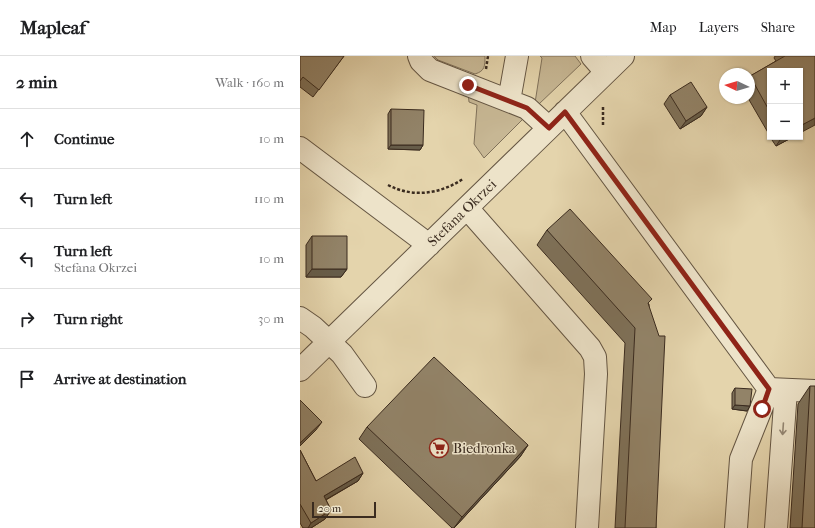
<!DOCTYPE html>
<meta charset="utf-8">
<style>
:root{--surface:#fff;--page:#f2f2f2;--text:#202124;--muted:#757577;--line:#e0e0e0}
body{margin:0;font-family:"IM FELL French Canon",serif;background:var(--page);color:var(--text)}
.controls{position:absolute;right:12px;top:12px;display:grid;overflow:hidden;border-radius:0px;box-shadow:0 1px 3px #0004}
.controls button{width:36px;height:36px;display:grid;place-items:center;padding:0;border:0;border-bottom:1px solid var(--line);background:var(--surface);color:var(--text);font:20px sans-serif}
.compass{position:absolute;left:419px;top:12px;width:36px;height:36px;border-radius:50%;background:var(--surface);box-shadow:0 1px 3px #0004;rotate:274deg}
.scale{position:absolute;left:12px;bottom:10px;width:64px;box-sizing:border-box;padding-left:4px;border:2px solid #3a2b1f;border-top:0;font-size:11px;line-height:14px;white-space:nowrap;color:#3a2b1f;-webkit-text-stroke:3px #ede3c9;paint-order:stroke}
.stop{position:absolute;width:12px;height:12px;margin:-9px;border:3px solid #8f2418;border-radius:50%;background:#fff}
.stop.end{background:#8f2418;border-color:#fff;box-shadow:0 1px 4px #0008}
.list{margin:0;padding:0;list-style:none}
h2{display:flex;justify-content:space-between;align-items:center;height:52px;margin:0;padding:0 16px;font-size:17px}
h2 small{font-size:13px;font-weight:400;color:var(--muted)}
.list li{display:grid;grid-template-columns:26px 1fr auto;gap:12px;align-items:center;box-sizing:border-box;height:60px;padding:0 16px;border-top:1px solid var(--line)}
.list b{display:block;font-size:15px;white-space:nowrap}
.list p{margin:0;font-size:13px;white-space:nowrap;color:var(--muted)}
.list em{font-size:13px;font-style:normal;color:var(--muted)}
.icon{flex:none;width:22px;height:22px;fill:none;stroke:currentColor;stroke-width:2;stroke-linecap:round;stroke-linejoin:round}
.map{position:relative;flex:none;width:515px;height:472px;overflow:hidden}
header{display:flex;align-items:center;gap:24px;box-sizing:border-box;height:56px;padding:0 20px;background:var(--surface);border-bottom:1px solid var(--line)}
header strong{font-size:19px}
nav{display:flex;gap:22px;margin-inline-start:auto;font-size:14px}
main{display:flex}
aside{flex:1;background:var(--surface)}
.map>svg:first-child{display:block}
.green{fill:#c7b794;stroke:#80715a}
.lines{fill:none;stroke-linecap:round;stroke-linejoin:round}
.minor-casing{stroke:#645542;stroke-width:24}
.path{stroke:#3a2b1f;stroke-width:2.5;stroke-dasharray:3 2;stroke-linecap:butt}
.minor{stroke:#ede3c9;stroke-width:22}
.wall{fill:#7e7159;stroke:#3a2b1f}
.shaded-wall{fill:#665c49;stroke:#3a2b1f}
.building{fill:#928368;stroke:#3a2b1f}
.oneway{stroke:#948774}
.route{stroke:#8f2418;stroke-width:5}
.labels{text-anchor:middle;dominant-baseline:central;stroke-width:3;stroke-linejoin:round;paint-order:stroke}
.street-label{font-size:14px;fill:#3a2b1f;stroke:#ede3c9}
.poi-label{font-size:14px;fill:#3a2b1f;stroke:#ede3c9;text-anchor:start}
</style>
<header>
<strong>Mapleaf</strong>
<nav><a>Map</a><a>Layers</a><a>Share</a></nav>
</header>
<main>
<aside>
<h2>2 min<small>Walk · 160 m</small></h2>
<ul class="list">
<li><svg class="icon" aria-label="ahead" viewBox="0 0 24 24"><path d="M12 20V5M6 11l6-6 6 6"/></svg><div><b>Continue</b></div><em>10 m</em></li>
<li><svg class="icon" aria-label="left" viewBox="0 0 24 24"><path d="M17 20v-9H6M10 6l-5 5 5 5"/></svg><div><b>Turn left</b></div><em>110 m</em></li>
<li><svg class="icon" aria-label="left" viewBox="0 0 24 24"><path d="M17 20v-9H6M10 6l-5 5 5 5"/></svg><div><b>Turn left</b><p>Stefana Okrzei</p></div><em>10 m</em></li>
<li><svg class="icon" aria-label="right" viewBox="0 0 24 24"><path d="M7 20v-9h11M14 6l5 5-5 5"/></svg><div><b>Turn right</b></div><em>30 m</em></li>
<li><svg class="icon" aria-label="arrive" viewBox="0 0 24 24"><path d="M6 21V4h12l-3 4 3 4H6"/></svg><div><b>Arrive at destination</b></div></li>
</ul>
</aside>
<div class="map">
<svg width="515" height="472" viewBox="0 0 515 472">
<rect width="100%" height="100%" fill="#e4d4ac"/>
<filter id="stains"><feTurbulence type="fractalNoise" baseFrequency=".005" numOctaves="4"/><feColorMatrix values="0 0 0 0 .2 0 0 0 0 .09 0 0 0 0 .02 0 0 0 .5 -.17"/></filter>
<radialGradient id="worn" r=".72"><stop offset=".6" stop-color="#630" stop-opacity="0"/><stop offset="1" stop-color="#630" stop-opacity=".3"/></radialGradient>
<path class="green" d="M 134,0 L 185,0 C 185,10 185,15 175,18 L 138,4 Z
M 240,0 L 275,0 L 281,8 L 239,48 L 235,47 L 242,2 Z
M 168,36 L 225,61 L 184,102 L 174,88 L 177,49 L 169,46 Z"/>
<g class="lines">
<defs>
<path id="minor" d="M 119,0 L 121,5 L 130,14 L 227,52 L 249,72
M 292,0 L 306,16
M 209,45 L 217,0
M 265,56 L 469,333 L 515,335
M 0,92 L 129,189
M 167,152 L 290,292 L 295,301 L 296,318 L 287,472
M 0,262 L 13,271 L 42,298 L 65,330
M 0,314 L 323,0
M 436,472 L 441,403 L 469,333
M 476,472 L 486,334"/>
</defs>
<use href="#minor" class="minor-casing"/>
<path class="path" d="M 186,13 L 188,0
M 303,69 L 303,50
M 88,129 C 113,142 140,138 163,123"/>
<use href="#minor" class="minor"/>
</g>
<path class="wall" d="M 0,0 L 44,0 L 13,41 L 0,31 Z
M 475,0 L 515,0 L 470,15 L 470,80 L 448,42 L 449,42 L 449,21 L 476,5 L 474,2 Z
M 370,39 L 407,51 L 401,60 L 380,73 L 364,48 Z
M 91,53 L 123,89 L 120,94 L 88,93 L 88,58 Z
M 470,81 L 493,81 L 476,90 Z
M 247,174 L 349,248 L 356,472 L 315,472 L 325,287 L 237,189 Z
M 12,180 L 47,213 L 41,221 L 6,221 L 6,189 Z
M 510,330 L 515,472 L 490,472 L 498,348 Z
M 435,332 L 447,355 L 432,353 L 432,337 Z
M 67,371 L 228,389 L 220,401 L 154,472 L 152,472 L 59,383 Z
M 0,394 L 16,425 L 63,417 L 58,425 L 26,444 L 31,454 L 25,463 L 11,472 L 3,472 L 0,467 Z"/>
<path class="shaded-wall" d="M 407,51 L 401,60 L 380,73 L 386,65 Z
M 515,62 L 515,69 L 500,77 L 500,70 Z
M 482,81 L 493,81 L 476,90 Z
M 91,89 L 123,89 L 120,94 L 88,93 Z
M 12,213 L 47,213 L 41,221 L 6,221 Z
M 435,349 L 450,350 L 447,355 L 432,353 Z
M 22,366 L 16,374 L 0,390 L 0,387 Z
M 228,389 L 220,401 L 154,472 L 162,461 Z
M 63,417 L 58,425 L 18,448 L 24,440 Z
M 31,454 L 25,463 L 11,472 L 8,472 L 11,467 Z"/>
<path class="building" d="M 0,0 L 44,0 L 19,34 L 3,21 L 0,25 Z
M 485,0 L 515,0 L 515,62 L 500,70 L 500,15 L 470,15 L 470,56 L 450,20 Z
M 391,26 L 407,51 L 386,65 L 370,39 Z
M 91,53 L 124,54 L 123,89 L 91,89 Z
M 270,153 L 352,243 L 348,247 L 359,280 L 365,280 L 356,472 L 325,472 L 335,272 L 247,174 Z
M 12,180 L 47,180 L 47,213 L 12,213 Z
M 134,301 L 228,389 L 162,461 L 67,371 Z
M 510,330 L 515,330 L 515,472 L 502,472 Z
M 435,332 L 452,333 L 450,350 L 435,349 Z
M 0,344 L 22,366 L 0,387 Z
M 0,394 L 16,425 L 55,401 L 63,417 L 24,440 L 31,454 L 11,467 L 0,448 Z"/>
<defs><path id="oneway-shaft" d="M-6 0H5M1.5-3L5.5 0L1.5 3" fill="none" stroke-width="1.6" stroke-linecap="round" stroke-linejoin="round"/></defs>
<use class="oneway" href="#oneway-shaft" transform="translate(483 373) rotate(94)"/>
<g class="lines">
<path class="route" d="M 168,29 L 227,52 L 249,72 L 265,56 L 469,333 L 462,353"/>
</g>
<defs>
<symbol id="supermarket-ring" viewBox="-11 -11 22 22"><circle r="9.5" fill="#ede3c9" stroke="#8f2418" stroke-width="1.5"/><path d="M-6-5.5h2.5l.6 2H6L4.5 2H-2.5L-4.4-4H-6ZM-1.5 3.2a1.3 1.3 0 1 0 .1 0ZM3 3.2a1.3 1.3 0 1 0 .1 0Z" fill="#8f2418"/></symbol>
</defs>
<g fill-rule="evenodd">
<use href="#supermarket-ring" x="128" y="381" width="22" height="22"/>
</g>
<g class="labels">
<g class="street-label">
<text transform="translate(162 157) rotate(-44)">Stefana Okrzei</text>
</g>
<g class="poi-label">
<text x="153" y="392">Biedronka</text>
</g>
</g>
<rect width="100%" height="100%" filter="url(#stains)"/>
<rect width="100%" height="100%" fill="url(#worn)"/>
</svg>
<div class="controls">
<button>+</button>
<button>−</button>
</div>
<svg class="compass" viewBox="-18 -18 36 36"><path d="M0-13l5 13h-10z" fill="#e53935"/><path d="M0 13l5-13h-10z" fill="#757577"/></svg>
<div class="scale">20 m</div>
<div class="stop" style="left:462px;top:353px"></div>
<div class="stop end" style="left:168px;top:29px"></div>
</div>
</main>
